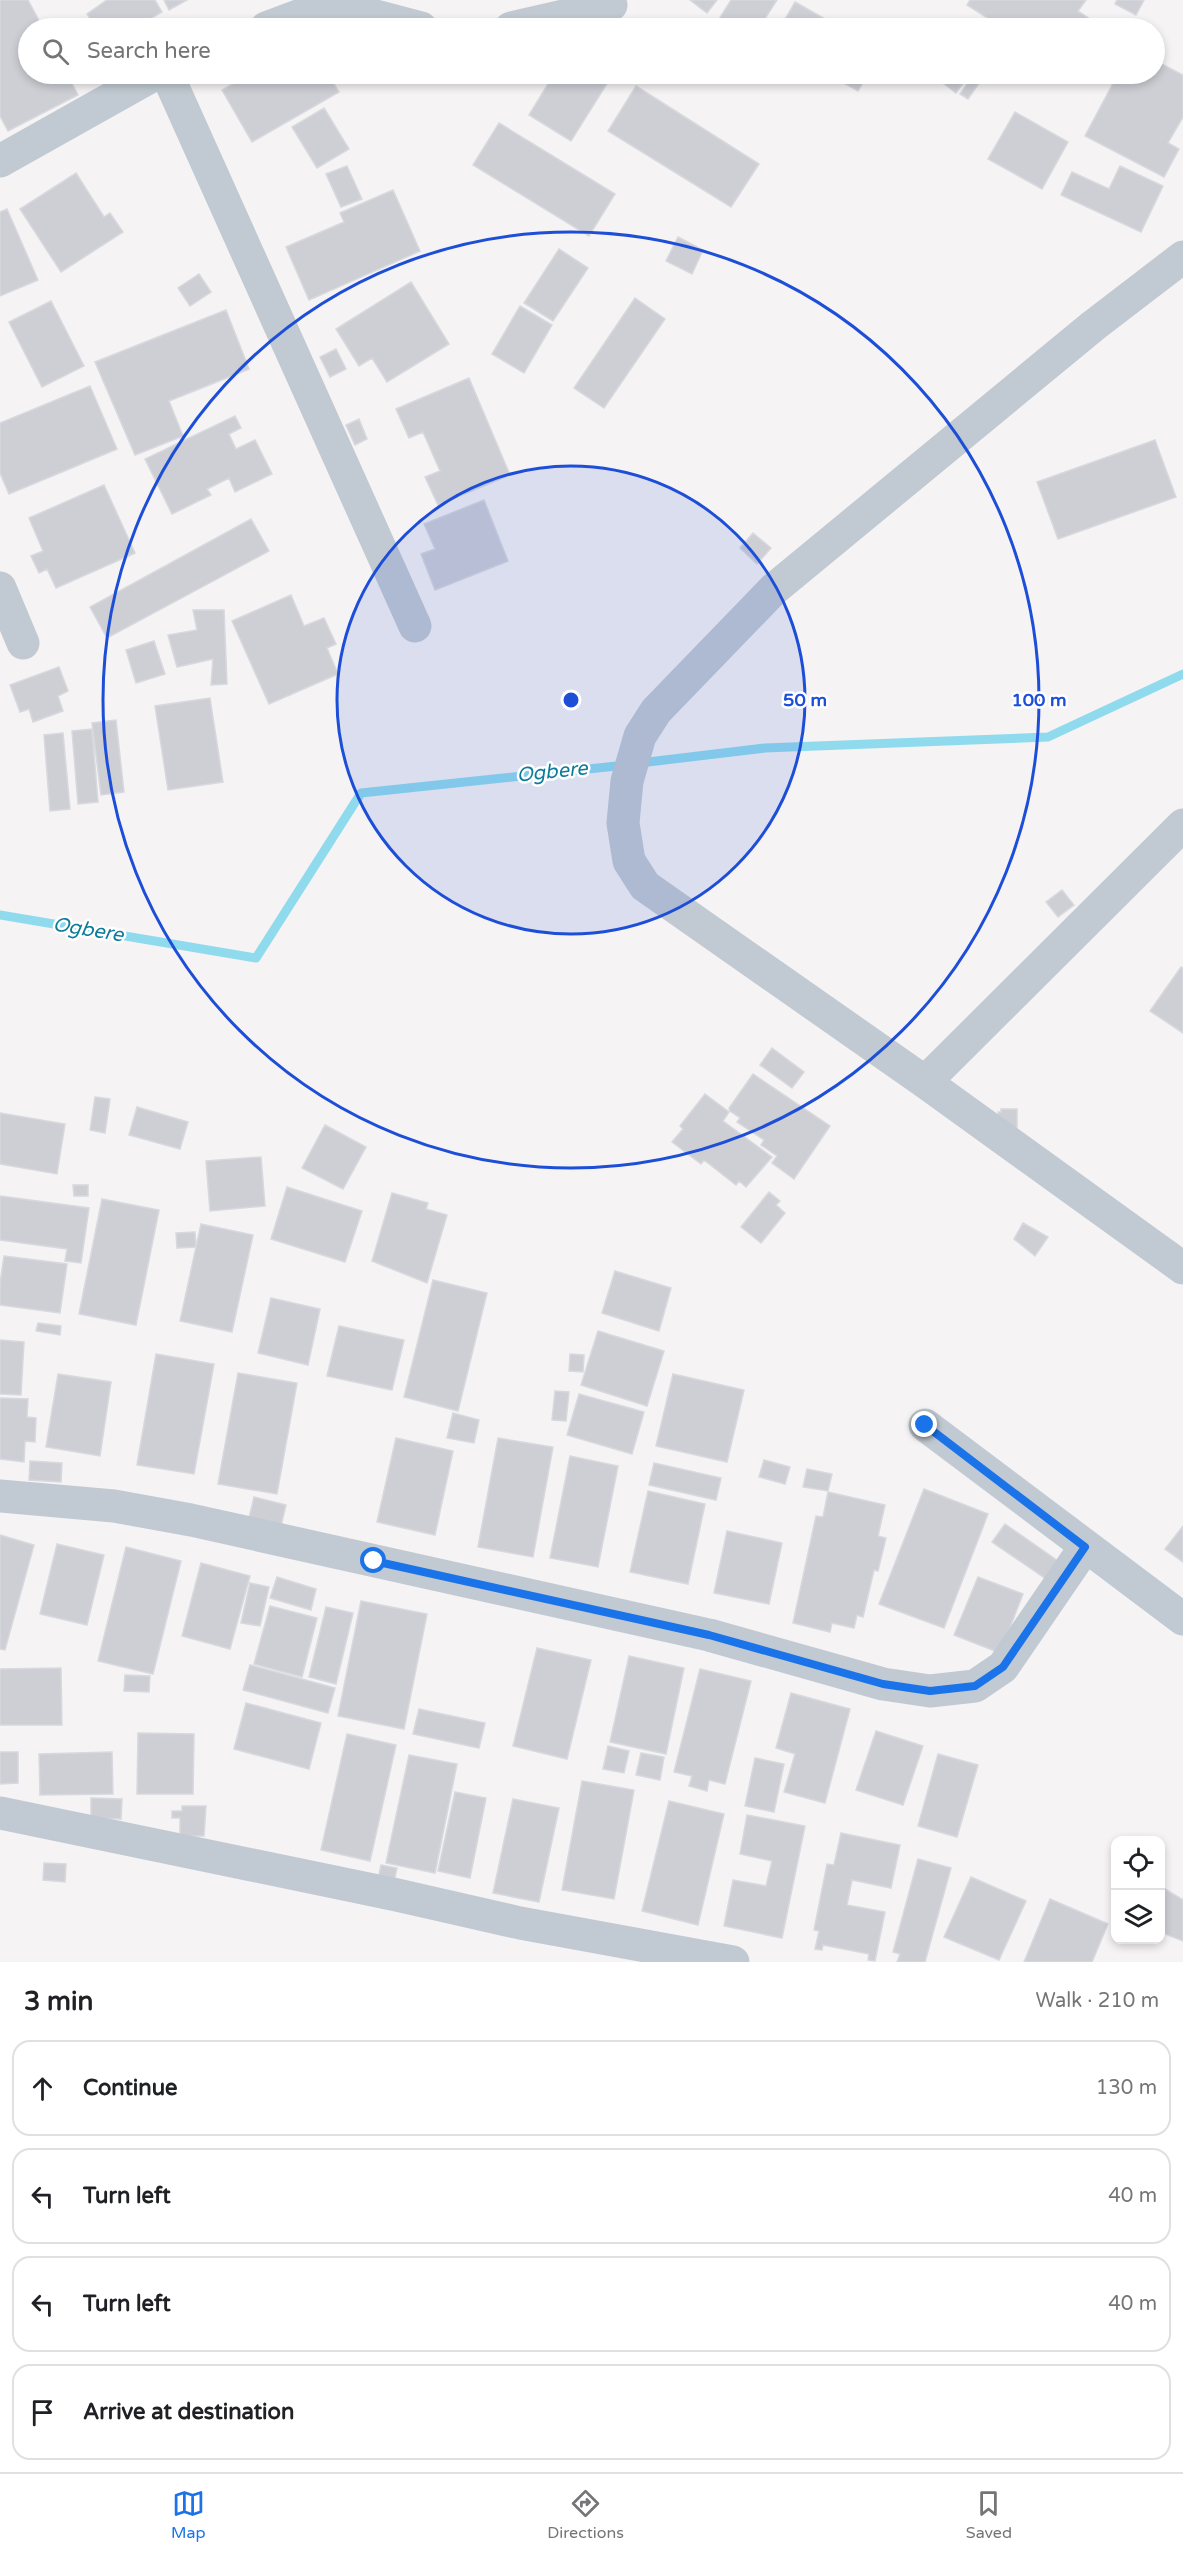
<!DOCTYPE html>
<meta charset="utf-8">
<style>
:root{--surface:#fff;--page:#f2f2f2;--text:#202124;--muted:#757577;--line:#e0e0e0;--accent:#1a73e8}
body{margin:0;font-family:"Varela Round",sans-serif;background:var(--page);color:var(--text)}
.controls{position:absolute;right:18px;bottom:18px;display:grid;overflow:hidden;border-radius:12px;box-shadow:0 3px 9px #0003}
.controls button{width:54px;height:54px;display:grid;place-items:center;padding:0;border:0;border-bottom:2px solid var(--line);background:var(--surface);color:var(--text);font:30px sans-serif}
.stop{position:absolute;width:18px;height:18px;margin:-14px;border:4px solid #1a73e8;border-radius:50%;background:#fff}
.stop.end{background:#1a73e8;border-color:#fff;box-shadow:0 2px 6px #0008}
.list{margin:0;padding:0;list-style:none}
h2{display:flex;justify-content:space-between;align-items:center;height:78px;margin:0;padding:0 24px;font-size:26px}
h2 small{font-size:20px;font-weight:400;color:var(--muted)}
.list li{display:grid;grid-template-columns:39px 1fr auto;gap:18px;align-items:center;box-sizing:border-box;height:96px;margin:0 12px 12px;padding:0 12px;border:2px solid var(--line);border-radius:18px}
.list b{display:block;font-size:22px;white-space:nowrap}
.list em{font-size:20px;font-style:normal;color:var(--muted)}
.icon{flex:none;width:33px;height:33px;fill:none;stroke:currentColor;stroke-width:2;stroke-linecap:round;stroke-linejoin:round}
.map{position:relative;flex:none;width:1183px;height:1962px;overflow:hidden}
.search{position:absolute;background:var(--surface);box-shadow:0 3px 9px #0003;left:18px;right:18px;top:18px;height:66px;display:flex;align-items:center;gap:15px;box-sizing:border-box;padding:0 21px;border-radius:33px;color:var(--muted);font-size:22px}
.sheet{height:510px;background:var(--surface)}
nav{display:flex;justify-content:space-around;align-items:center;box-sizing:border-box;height:84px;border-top:2px solid var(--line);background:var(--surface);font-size:16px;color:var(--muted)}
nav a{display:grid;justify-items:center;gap:3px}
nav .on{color:var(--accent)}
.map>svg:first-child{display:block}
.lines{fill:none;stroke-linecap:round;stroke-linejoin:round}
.stream{stroke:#90daee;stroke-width:9}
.building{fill:#cdcfd5;stroke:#d7d9de;stroke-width:1.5}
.minor{stroke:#c1cad2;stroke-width:33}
.route{stroke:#1a73e8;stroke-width:8}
.ring{fill:none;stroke:#1d4ed8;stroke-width:3}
.labels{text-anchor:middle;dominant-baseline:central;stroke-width:5;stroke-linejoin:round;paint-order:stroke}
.water-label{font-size:20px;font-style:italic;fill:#0c7c9b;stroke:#fff}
.centre{fill:#1d4ed8;stroke:#fff;stroke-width:3}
.ring-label{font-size:18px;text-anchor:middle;font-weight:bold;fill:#1d4ed8;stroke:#fff;stroke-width:5;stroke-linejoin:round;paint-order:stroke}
</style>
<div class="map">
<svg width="1183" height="1962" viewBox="0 0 1183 1962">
<rect width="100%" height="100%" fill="#f5f3f3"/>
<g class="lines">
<path class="stream" d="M 640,763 L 765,748 L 1048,737 L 1183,674
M 0,915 L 256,958 L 361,793 L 626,765"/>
</g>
<path class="building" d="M 0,0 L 28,0 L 43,28 L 28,28 L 28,74 L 67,74 L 78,95 L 8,131 L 0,116 Z
M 107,0 L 155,0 L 162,12 L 135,28 L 96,28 L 87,14 Z
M 164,0 L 187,0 L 169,10 Z
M 690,0 L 717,0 L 707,13 Z
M 731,0 L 777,0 L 759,28 L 723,28 L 716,24 Z
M 970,0 L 1086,0 L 1078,11 L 1096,23 L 1093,28 L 1003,28 L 967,5 Z
M 1117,0 L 1144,0 L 1136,15 L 1115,4 Z
M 795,2 L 841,28 L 780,28 Z
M 1154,60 L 1183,75 L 1183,117 L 1168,143 L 1179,149 L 1164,177 L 1085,136 L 1118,74 L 1154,74 Z
M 250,74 L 328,74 L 339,92 L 252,142 L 222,90 Z
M 554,74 L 613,74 L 571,141 L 529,115 Z
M 828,74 L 868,74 L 858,91 Z
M 931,74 L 970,74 L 956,93 Z
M 974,74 L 982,79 L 968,99 L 960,94 Z
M 1043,74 L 1063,74 L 1057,83 Z
M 636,86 L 759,164 L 731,207 L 608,131 Z
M 324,108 L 349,149 L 317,168 L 292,127 Z
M 1015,112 L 1068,142 L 1042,189 L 988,159 Z
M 499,123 L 615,194 L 589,236 L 473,165 Z
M 347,166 L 362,199 L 341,207 L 326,174 Z
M 1120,166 L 1163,186 L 1141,232 L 1061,195 L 1072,172 L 1109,189 Z
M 76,173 L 104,217 L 110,213 L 123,232 L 61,272 L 20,209 Z
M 393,190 L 420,251 L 309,300 L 286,247 L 344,222 L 340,213 Z
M 7,209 L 38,280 L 0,296 L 0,212 Z
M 678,237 L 703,250 L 692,274 L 666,261 Z
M 559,249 L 588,268 L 553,321 L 524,303 Z
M 199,274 L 211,292 L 190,306 L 178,288 Z
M 411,282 L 449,344 L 387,382 L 372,358 L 359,366 L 336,329 Z
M 635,298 L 665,319 L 604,408 L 574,388 Z
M 51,301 L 84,366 L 42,387 L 9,322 Z
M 520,306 L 552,325 L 524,373 L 492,354 Z
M 226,310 L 249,369 L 169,401 L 183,436 L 135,455 L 95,362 Z
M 336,349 L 346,369 L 330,377 L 320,357 Z
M 469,378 L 510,475 L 438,505 L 425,477 L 440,471 L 423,432 L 409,438 L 396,409 Z
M 90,386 L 117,449 L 9,494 L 0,473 L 0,423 Z
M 235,416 L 241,428 L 229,434 L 236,449 L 255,440 L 272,474 L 235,492 L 229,478 L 207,489 L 211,495 L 172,514 L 145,459 Z
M 359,419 L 367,439 L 355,445 L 346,425 Z
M 1155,440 L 1176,497 L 1058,539 L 1037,482 Z
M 104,485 L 135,553 L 56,588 L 47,569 L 39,573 L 31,556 L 43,551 L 29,518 Z
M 484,500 L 508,561 L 435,590 L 421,554 L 435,549 L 424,524 Z
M 251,519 L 269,551 L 107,638 L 90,607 Z
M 753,533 L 771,548 L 757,564 L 740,548 Z
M 291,595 L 304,626 L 324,618 L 336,644 L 327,648 L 338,674 L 269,704 L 232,621 Z
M 193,610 L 224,610 L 227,684 L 211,685 L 213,659 L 177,667 L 168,635 L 197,630 Z
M 154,641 L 165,674 L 136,683 L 126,650 Z
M 59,667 L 68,691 L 58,696 L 63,711 L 33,722 L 29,709 L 20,712 L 10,685 Z
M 210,698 L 223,782 L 168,790 L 155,706 Z
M 116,720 L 124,792 L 101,795 L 92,723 Z
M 92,729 L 98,802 L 78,804 L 72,731 Z
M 63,733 L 70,809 L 50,811 L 44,735 Z
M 1062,890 L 1074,905 L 1058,917 L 1046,902 Z
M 1181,967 L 1183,968 L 1183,1033 L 1150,1011 Z
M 772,1048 L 804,1072 L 792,1088 L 760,1065 Z
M 753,1074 L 830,1126 L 794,1179 L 772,1163 L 777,1156 L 761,1145 L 764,1140 L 737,1122 L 740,1118 L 730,1111 L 729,1108 Z
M 705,1094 L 729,1112 L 723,1121 L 772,1157 L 746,1187 L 739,1181 L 736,1185 L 704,1160 L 701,1164 L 672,1142 L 683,1129 L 680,1126 Z
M 95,1097 L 110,1099 L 105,1133 L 90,1130 Z
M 137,1107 L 188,1122 L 180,1149 L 129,1135 Z
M 1001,1109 L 1017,1109 L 1017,1128 L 998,1128 L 998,1112 L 1001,1112 Z
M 0,1113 L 65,1124 L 57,1174 L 0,1164 Z
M 325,1125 L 366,1147 L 343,1189 L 302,1168 Z
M 261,1157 L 265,1206 L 210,1211 L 206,1161 Z
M 73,1185 L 88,1185 L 88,1196 L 74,1196 Z
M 287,1187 L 362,1211 L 345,1262 L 271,1239 Z
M 769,1192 L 780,1201 L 776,1205 L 785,1213 L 761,1243 L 741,1227 Z
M 392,1193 L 428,1203 L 426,1209 L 447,1215 L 427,1283 L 372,1261 Z
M 0,1196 L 89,1208 L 81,1263 L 65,1261 L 67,1249 L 0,1240 Z
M 102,1199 L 159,1210 L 136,1325 L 79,1314 Z
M 1023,1223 L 1048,1237 L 1035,1256 L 1014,1239 Z
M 201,1224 L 253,1235 L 232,1332 L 180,1321 Z
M 195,1232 L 196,1247 L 177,1248 L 176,1233 Z
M 4,1256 L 67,1264 L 60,1313 L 0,1305 L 0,1283 Z
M 615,1271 L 671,1288 L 659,1331 L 602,1313 Z
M 433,1280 L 487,1293 L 458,1411 L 404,1397 Z
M 271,1298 L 320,1309 L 308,1365 L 258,1353 Z
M 38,1323 L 61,1326 L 60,1335 L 36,1331 Z
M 339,1326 L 404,1340 L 392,1390 L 327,1376 Z
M 598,1331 L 664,1351 L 647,1406 L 581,1385 Z
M 0,1340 L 24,1342 L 21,1395 L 0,1394 Z
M 156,1354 L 214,1364 L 194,1474 L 137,1465 Z
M 570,1354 L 584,1355 L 583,1372 L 569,1371 Z
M 238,1373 L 297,1383 L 277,1494 L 218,1484 Z
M 58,1374 L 111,1382 L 100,1456 L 46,1447 Z
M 673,1374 L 744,1390 L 727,1462 L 656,1446 Z
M 555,1391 L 569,1392 L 566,1421 L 552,1420 Z
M 579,1394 L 644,1412 L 632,1454 L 567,1435 Z
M 0,1398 L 28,1399 L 27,1417 L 36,1418 L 35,1442 L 25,1441 L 24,1462 L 0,1459 Z
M 453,1413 L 479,1420 L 474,1443 L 447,1438 Z
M 396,1438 L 453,1451 L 435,1535 L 377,1522 Z
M 498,1438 L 553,1447 L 533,1557 L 478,1547 Z
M 570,1456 L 618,1466 L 598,1567 L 550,1558 Z
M 764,1460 L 790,1467 L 785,1484 L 759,1477 Z
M 30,1461 L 62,1463 L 61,1482 L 29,1480 Z
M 654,1463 L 721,1478 L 716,1500 L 649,1485 Z
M 807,1469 L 832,1474 L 828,1491 L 803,1487 Z
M 924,1489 L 988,1514 L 944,1628 L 879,1604 Z
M 648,1491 L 705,1504 L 688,1584 L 630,1572 Z
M 828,1492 L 885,1505 L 878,1536 L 886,1538 L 878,1571 L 874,1570 L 863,1617 L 857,1615 L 854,1628 L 832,1623 L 830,1632 L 793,1623 L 816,1516 L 823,1517 Z
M 254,1497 L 286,1505 L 281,1526 L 249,1518 Z
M 1005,1524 L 1058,1561 L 1046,1579 L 992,1542 Z
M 1183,1526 L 1183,1562 L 1165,1549 Z
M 727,1531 L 782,1543 L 769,1604 L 714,1593 Z
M 0,1535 L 34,1545 L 5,1650 L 0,1649 Z
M 57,1544 L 104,1555 L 87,1625 L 40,1614 Z
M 126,1547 L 181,1561 L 153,1674 L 98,1661 Z
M 201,1563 L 250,1576 L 230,1649 L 182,1636 Z
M 277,1577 L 316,1589 L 311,1610 L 270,1598 Z
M 978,1577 L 1023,1594 L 1000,1653 L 954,1635 Z
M 250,1583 L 269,1587 L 260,1626 L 241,1623 Z
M 361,1601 L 427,1614 L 404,1729 L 338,1716 Z
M 270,1606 L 317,1618 L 302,1677 L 254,1664 Z
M 326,1607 L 353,1613 L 336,1684 L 309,1677 Z
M 537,1648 L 591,1660 L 567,1759 L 513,1746 Z
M 629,1656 L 684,1668 L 666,1754 L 610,1742 Z
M 250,1665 L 335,1688 L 328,1713 L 243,1690 Z
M 61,1668 L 62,1725 L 0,1725 L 0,1669 Z
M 700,1669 L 751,1681 L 725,1784 L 709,1780 L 707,1791 L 689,1786 L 692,1776 L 674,1772 Z
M 125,1675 L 150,1676 L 149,1692 L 124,1691 Z
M 791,1693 L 850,1709 L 825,1803 L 784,1792 L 795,1754 L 776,1748 Z
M 246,1703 L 321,1723 L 309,1769 L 234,1749 Z
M 419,1709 L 485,1723 L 479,1748 L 413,1734 Z
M 876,1731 L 923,1746 L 903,1805 L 856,1790 Z
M 138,1733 L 194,1734 L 193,1794 L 137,1794 Z
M 347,1734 L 396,1745 L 370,1861 L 321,1850 Z
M 608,1746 L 629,1751 L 624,1773 L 603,1769 Z
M 0,1752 L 18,1752 L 18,1783 L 0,1784 Z
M 112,1752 L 113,1794 L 40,1795 L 39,1754 Z
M 641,1753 L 664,1757 L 660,1780 L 636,1775 Z
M 938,1754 L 978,1765 L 957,1837 L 918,1826 Z
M 409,1755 L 457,1764 L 435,1873 L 386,1863 Z
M 755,1758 L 784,1764 L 774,1812 L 745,1806 Z
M 582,1781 L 634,1790 L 614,1899 L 562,1890 Z
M 455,1792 L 486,1798 L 470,1878 L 438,1871 Z
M 91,1798 L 122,1799 L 121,1819 L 91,1818 Z
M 513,1799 L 559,1808 L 539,1902 L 493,1893 Z
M 669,1801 L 724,1814 L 698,1925 L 642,1911 Z
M 182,1806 L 206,1806 L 204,1836 L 180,1836 L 180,1818 L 172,1818 L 172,1811 L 182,1811 Z
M 747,1815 L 805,1826 L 782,1938 L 724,1926 L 733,1880 L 766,1886 L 772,1861 L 740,1854 Z
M 841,1833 L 900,1845 L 891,1888 L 852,1880 L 847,1905 L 885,1912 L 875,1961 L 868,1960 L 869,1954 L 823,1945 L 822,1950 L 815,1949 L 819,1931 L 814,1930 L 827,1864 L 834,1865 Z
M 918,1859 L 951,1868 L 925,1962 L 897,1962 L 900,1954 L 893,1952 Z
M 44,1863 L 66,1864 L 65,1882 L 43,1880 Z
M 381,1865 L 397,1868 L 393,1887 L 377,1884 Z
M 971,1877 L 1026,1901 L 999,1960 L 944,1937 Z
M 1160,1886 L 1183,1900 L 1183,1941 L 1160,1932 Z
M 1050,1899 L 1108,1924 L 1092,1962 L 1024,1962 Z"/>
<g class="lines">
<path class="minor" d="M 266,28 L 330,4 L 421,28
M 511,28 L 611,5
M 167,74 L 415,626
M 0,161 L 155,74
M 1183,257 L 1093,326 L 774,589 L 656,711 L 640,736 L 627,781 L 623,823 L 629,861 L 645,886 L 925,1082 L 1183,1268
M 0,588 L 23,643
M 925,1082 L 1183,825
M 925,1425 L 1183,1619
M 0,1496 L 114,1506 L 191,1520 L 709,1635 L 883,1684 L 930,1691 L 975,1686 L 1003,1667 L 1085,1547
M 0,1813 L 397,1895 L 520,1923 L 733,1962"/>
</g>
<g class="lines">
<path class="route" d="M 374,1561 L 709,1635 L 883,1684 L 930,1691 L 975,1686 L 1003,1667 L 1085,1547 L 925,1425"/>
</g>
<circle cx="571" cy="700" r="234" fill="#1d4ed8" fill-opacity=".12"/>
<g class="ring">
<circle cx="571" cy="700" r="234"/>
<circle cx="571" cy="700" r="468"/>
</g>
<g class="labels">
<g class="water-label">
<text transform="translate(552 772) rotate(-6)">Ogbere</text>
<text transform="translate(88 930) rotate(9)">Ogbere</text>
</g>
</g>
<circle cx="571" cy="700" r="9" class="centre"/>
<g class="ring-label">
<text x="805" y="706">50 m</text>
<text x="1039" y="706">100 m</text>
</g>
</svg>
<div class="controls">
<button><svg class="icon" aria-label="locate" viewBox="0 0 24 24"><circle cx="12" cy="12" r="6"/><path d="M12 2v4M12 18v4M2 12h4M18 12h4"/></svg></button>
<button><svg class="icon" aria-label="layers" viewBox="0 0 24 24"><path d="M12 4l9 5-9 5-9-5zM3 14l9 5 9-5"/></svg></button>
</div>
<div class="stop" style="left:374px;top:1561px"></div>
<div class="stop end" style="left:925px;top:1425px"></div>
<div class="search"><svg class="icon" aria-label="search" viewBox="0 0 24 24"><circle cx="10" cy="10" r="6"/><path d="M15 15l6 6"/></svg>Search here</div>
</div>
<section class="sheet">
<h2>3 min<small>Walk · 210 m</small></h2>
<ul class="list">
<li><svg class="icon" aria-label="ahead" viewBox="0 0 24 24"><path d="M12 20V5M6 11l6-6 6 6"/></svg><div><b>Continue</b></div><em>130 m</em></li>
<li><svg class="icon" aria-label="left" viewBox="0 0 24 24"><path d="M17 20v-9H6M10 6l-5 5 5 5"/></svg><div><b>Turn left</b></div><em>40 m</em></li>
<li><svg class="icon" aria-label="left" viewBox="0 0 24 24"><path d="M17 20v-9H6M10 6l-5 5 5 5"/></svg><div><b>Turn left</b></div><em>40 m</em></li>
<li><svg class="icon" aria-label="arrive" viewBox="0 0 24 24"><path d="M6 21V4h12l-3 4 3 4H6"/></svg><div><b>Arrive at destination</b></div></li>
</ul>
</section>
<nav>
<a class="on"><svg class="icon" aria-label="map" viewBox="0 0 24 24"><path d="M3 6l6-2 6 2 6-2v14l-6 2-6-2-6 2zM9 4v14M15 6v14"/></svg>Map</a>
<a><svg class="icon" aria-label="directions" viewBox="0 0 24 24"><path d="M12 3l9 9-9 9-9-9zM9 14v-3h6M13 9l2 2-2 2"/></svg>Directions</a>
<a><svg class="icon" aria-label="saved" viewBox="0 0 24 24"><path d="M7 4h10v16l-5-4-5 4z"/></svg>Saved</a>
</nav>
